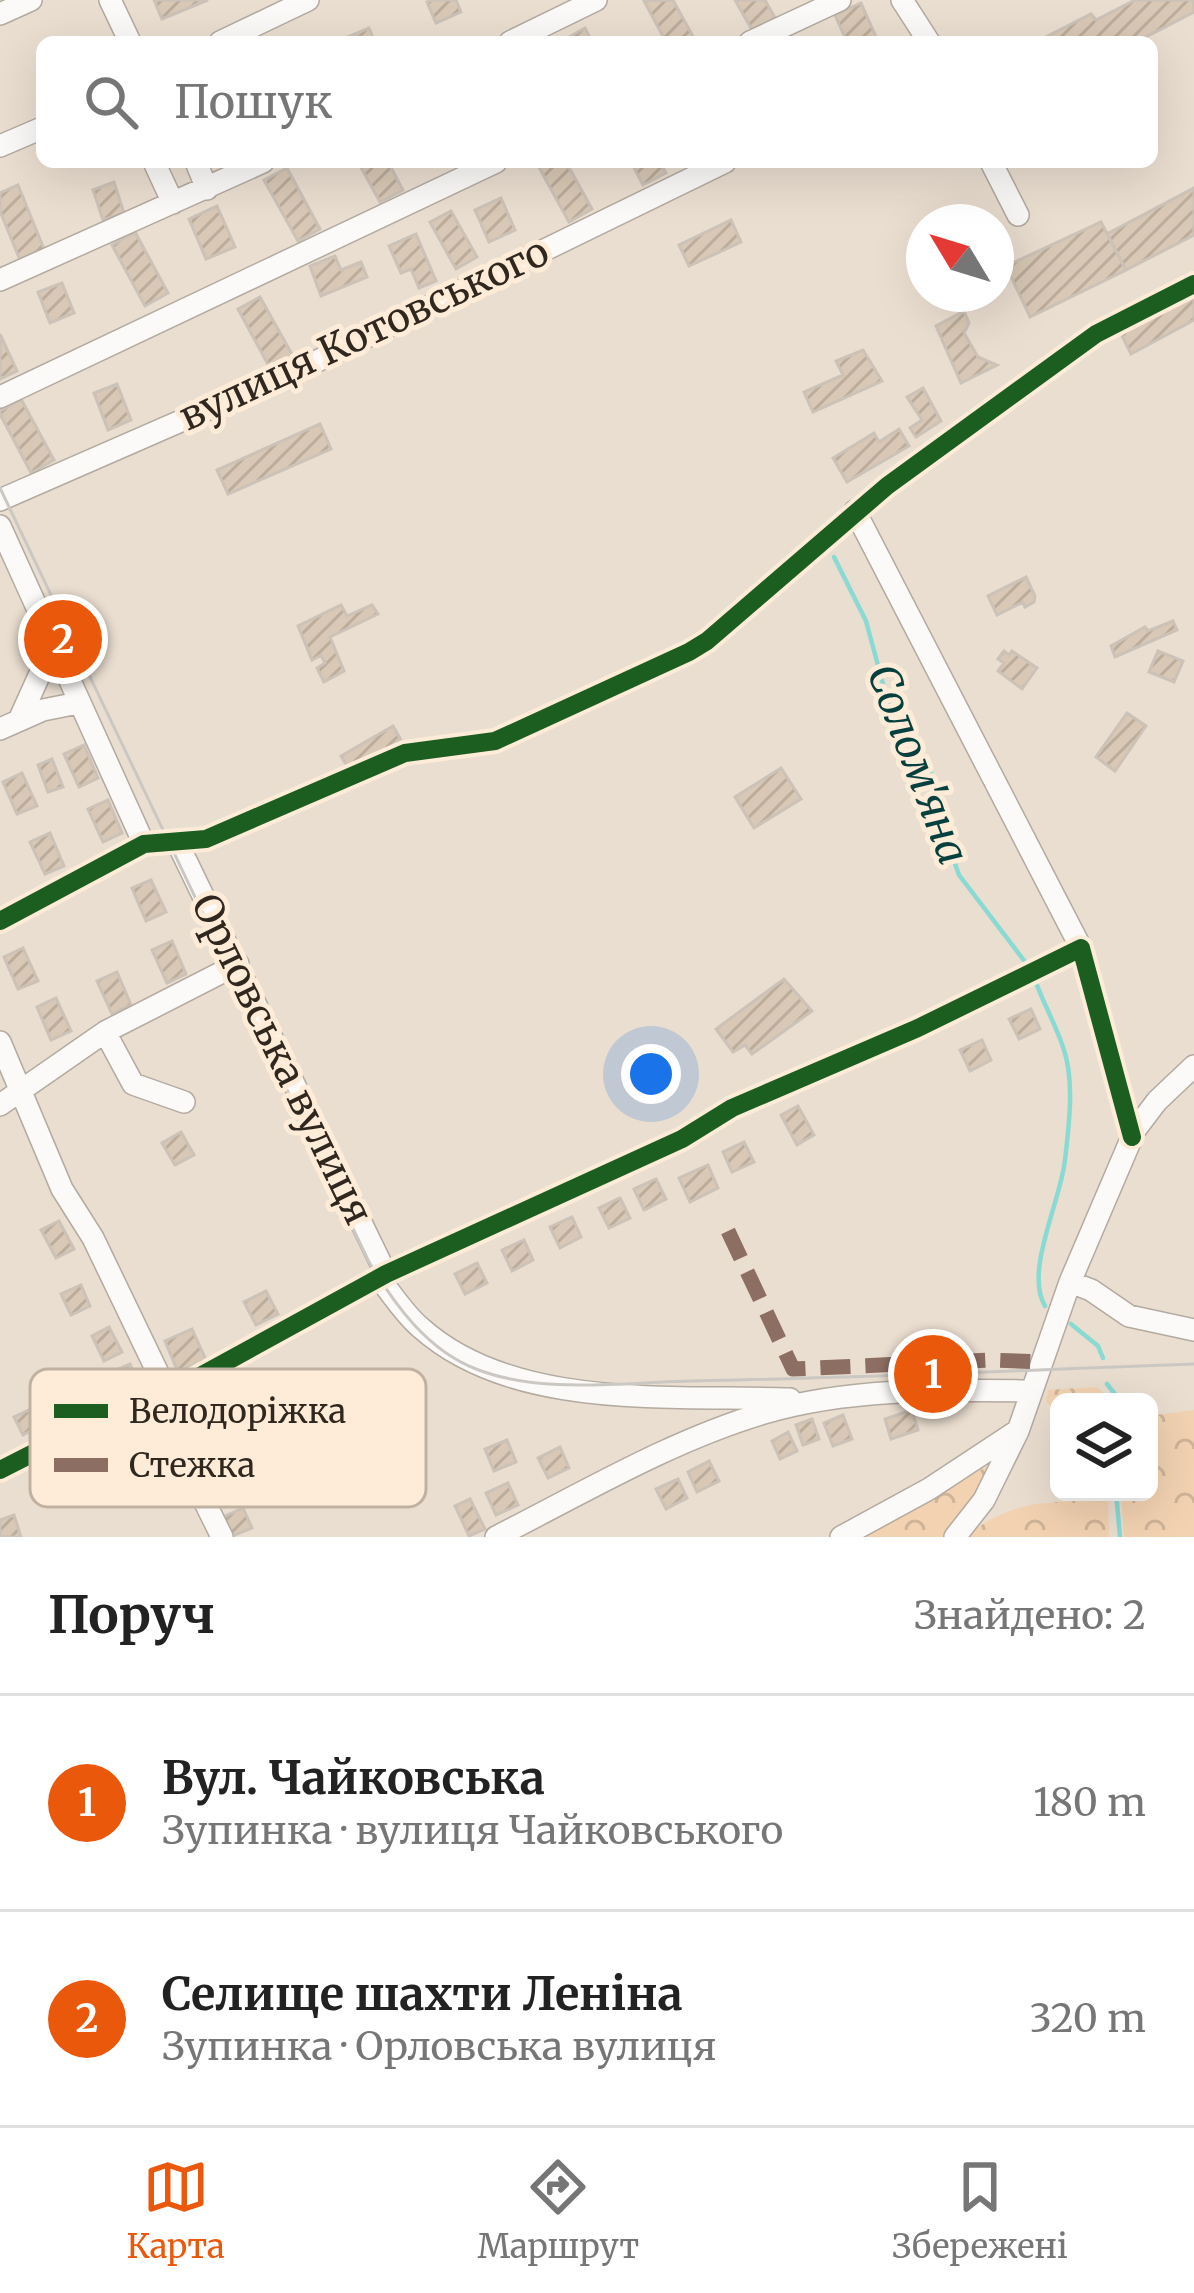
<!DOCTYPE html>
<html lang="uk">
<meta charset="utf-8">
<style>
:root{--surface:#fff;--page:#f6f6f6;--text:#222;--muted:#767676;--line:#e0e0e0;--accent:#ea580c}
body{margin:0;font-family:Merriweather,serif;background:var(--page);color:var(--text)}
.controls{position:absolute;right:36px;bottom:36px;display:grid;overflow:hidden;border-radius:18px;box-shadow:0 12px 48px #0002}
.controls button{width:108px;height:108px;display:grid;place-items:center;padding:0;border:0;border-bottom:3px solid var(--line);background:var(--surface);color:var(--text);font:60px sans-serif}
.compass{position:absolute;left:906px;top:204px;width:108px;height:108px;border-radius:50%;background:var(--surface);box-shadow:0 12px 48px #0002;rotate:308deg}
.you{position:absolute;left:651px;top:1074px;width:42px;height:42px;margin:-30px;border:9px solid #fff;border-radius:50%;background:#1a73e8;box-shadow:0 0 0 18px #1a73e833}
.badge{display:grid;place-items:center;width:78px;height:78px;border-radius:50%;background:var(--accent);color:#fff;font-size:39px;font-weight:700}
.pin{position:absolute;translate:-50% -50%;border:6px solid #fff;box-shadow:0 3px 12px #0006}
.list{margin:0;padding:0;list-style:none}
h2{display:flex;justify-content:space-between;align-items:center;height:156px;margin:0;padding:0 48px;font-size:51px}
h2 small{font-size:39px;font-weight:400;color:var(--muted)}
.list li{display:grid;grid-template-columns:78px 1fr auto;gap:36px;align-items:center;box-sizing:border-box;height:216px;padding:0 48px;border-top:3px solid var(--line)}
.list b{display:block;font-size:45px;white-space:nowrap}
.list p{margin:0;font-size:39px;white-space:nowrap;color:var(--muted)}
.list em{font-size:39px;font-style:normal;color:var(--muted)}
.icon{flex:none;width:66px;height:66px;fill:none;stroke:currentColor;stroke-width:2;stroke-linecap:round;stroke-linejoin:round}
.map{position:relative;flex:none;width:1194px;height:1537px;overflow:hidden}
.search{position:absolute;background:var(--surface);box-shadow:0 12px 48px #0002;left:36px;right:36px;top:36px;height:132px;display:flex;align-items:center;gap:30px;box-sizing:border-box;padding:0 42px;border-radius:18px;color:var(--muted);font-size:45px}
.sheet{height:588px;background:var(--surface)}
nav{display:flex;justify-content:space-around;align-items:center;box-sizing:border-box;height:168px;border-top:3px solid var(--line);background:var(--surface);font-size:33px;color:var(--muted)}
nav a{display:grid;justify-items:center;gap:6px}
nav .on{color:var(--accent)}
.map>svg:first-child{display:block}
.forest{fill:url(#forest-crowns)}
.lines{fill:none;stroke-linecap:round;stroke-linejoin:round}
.stream{stroke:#89dad3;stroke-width:4.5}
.building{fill:url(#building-hatch);stroke:#ccc2b8;stroke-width:3}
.minor-casing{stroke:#b3aaa0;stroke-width:24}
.minor{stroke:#fcfaf8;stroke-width:21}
.tram{stroke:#cbc8c4;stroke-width:3}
.quiet{stroke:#8d6e63;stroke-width:15;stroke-dasharray:30 15;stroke-linecap:butt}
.cycleway-casing{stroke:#feecd9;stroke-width:26}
.cycleway{stroke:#1b5e20;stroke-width:18}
.labels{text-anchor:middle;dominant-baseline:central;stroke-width:10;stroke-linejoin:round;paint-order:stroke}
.street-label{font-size:39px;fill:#30271f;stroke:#feecd9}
.water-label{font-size:42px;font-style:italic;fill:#053f3e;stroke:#feecd9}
.key{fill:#feecd9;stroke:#c0b1a1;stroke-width:3}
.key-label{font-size:33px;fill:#30271f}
</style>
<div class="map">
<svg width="1194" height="1537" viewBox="0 0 1194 1537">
<defs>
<pattern id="forest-crowns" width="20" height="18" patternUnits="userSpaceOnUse" patternTransform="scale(3)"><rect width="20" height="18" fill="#f2d2b1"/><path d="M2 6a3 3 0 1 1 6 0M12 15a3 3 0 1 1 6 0" fill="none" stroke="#d0b498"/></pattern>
<pattern id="building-hatch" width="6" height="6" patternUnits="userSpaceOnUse" patternTransform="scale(3)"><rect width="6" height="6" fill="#d9c8b5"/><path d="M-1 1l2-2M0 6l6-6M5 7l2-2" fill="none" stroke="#bbac9b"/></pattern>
</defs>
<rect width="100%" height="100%" fill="#eaded0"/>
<path class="forest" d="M 1097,1387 L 1113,1402 L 1059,1402 L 1059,1415 L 1046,1401 L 1048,1390 Z
M 1194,1410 L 1194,1537 L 1124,1537 L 1121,1492 L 1149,1492 L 1149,1416 Z
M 991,1464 L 984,1488 L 947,1537 L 864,1537 Z
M 1082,1492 L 1108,1492 L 1109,1537 L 967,1537 C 983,1520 1012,1508 1036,1504 C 1055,1501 1068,1505 1082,1492 Z"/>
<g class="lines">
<path class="stream" d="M 834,557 L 866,621 L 890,710 L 931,772 L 934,804 L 959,875 L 1029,967
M 1034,977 C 1042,1001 1055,1023 1063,1047 C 1075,1080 1069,1125 1065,1160 C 1061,1200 1024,1272 1045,1306
M 1071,1324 L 1098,1346 L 1103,1358
M 1107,1384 L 1121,1402
M 1116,1492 L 1120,1537"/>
</g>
<path class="building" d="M 154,0 L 208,0 L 162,19 Z
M 432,0 L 456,0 L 461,12 L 436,23 L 427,2 Z
M 673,0 L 696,42 L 666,42 L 644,1 Z
M 735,0 L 765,0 L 775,18 L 752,30 Z
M 1135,0 L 1194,0 L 1194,12 L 1136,42 L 1036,42 L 1091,14 L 1096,20 Z
M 861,3 L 877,39 L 847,42 L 835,15 Z
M 369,28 L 375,42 L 336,42 Z
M 585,28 L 592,42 L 563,42 L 562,41 Z
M 358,162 L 388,162 L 403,190 L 380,202 Z
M 536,162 L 566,162 L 592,209 L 569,222 Z
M 631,162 L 660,162 L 666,173 L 643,185 Z
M 287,168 L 320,229 L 298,241 L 264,180 Z
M 114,182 L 124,213 L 103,220 L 93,190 Z
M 18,185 L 44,249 L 20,260 L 0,211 L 0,193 Z
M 1194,188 L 1194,235 L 1126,270 L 1107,234 Z
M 501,198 L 515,230 L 489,242 L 475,210 Z
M 217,206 L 235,247 L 206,259 L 189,219 Z
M 451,211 L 477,257 L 456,269 L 430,222 Z
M 731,220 L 741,242 L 689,266 L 679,245 Z
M 1101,222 L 1126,270 L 1030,317 L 1006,266 Z
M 135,232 L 168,293 L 145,306 L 112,245 Z
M 416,234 L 436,281 L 419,288 L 411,269 L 401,273 L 389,246 Z
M 335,256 L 341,270 L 361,262 L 367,277 L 321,296 L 310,266 Z
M 62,283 L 74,313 L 50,323 L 38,292 Z
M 1194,295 L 1194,320 L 1131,354 L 1121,334 Z
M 260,297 L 294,358 L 271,370 L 238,309 Z
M 964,311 L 969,323 L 964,333 L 978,357 L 997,365 L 961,383 L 936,326 Z
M 0,334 L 17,371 L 0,379 Z
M 863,350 L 882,381 L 813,412 L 804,392 L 843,375 L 836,361 Z
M 117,384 L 131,420 L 108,430 L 94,393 Z
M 923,388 L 941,421 L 916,437 L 910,428 L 922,420 L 907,397 Z
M 21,399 L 54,460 L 31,473 L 0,414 L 0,411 Z
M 320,424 L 331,449 L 228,494 L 217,470 Z
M 899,429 L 909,446 L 847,482 L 833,458 L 874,433 L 879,442 Z
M 1026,577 L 1035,596 L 1034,602 L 1025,607 L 1023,602 L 997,615 L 988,596 Z
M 341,605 L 347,616 L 372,605 L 378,614 L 330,637 L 344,671 L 324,682 L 317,668 L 325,663 L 321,655 L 312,660 L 298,626 Z
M 1173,621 L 1177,630 L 1115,657 L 1111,646 L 1145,627 L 1148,631 Z
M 1004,651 L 1009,655 L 1012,651 L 1037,668 L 1022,689 L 998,671 L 1004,663 L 998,659 Z
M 1158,651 L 1183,661 L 1174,682 L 1149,672 Z
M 1127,713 L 1146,726 L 1115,771 L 1096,757 Z
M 393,726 L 401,740 L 350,771 L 341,756 Z
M 84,745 L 98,778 L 79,787 L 64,754 Z
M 52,759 L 63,787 L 48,792 L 38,765 Z
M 781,768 L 801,799 L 754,828 L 735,797 Z
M 22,773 L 37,806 L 17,814 L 3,782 Z
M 108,800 L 122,833 L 103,842 L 88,809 Z
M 50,833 L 64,866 L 45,874 L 30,842 Z
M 151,880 L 166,912 L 146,921 L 132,888 Z
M 172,941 L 186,974 L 167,983 L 152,950 Z
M 23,948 L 38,981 L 18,989 L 4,957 Z
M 117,972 L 131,1005 L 112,1014 L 97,981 Z
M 784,979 L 812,1011 L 752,1054 L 745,1045 L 733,1052 L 716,1029 Z
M 56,998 L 71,1031 L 51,1040 L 37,1007 Z
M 1031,1009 L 1040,1029 L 1019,1039 L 1009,1019 Z
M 982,1040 L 991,1060 L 970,1071 L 960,1050 Z
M 798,1106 L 814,1135 L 797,1145 L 781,1115 Z
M 181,1132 L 194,1155 L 175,1165 L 162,1143 Z
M 744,1142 L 754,1162 L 732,1172 L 723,1152 Z
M 708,1165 L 718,1188 L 690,1202 L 679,1178 Z
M 656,1179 L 666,1199 L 644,1210 L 634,1189 Z
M 620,1198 L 630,1218 L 609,1228 L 599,1208 Z
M 572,1217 L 581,1237 L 560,1248 L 550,1227 Z
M 59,1221 L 74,1249 L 56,1258 L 41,1230 Z
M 524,1240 L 533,1260 L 512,1271 L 502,1250 Z
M 477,1263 L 487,1283 L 465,1294 L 455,1274 Z
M 81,1285 L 90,1306 L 71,1315 L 61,1294 Z
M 266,1291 L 278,1314 L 256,1325 L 244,1302 Z
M 109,1327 L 122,1352 L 104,1361 L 92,1336 Z
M 192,1329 L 206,1360 L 178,1372 L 165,1341 Z
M 130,1364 L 140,1387 L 117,1398 L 107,1374 Z
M 31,1409 L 40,1426 L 23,1435 L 14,1417 Z
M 912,1410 L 918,1430 L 891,1439 L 885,1419 Z
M 843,1415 L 852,1439 L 833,1446 L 824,1423 Z
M 812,1419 L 819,1439 L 803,1445 L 796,1425 Z
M 788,1432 L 797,1451 L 780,1459 L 772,1441 Z
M 507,1440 L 516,1462 L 494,1471 L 485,1449 Z
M 560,1447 L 569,1468 L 548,1478 L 538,1458 Z
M 709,1461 L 719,1481 L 697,1492 L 688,1472 Z
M 678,1479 L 687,1498 L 666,1509 L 656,1489 Z
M 508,1483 L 518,1505 L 496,1515 L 486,1493 Z
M 470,1499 L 485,1529 L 469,1536 L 455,1506 Z
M 243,1508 L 252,1528 L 230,1537 L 221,1518 Z
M 14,1515 L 21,1537 L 0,1537 L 0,1520 Z"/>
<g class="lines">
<defs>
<path id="minor" d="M 110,0 L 130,42
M 902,0 L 929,42
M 0,14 L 31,0
M 220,42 L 308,0
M 510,42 L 596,0
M 750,42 L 840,0
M 0,146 L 42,128
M 154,162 L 173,203
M 196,162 L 207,189
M 991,162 L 1018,215
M 0,280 L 263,162
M 0,397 L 496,162
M 0,500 L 309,365 L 725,162
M 855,511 L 1081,948
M 0,526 L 144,844
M 20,718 L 52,647
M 0,729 L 43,710 L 78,703
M 178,844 L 386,1274
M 0,921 L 144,844 L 206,839 L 405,753 L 495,741 L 689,652 L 707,641 L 887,486 L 1096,334 L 1194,284
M 105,1032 L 133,1084 L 184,1102
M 0,1042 L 62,1189 L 93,1238 L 157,1371 L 153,1397 L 222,1537
M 0,1105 L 105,1032 L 238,964
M 379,1278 C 392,1294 405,1315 421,1328 C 514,1411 673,1395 790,1399
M 1070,1282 L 1091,1290 L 1129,1316 L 1194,1330
M 0,1470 L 116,1411 L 184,1385 L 386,1274 L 682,1139 L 732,1108 L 918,1028 L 1081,948 L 1132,1137
M 496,1537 C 583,1493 670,1441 764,1413 C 848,1388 942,1390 1030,1391
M 841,1537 L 929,1489 L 1017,1431
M 955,1537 L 984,1500 L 1018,1431 L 1070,1282 L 1135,1130 L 1157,1101 L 1194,1066"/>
</defs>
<use href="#minor" class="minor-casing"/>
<use href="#minor" class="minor"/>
<path class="tram" d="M 0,488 L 369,1262 C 395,1305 427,1350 476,1369 C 542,1395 625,1382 693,1381 C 860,1378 1027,1370 1194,1364"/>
<path class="quiet" d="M 728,1231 L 793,1369 L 991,1360 L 1040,1362"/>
<defs>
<path id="cycleway" d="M 0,921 L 144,844 L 206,839 L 405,753 L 495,741 L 689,652 L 707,641 L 887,486 L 1096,334 L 1194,284
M 0,1470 L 116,1411 L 184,1385 L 386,1274 L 682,1139 L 732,1108 L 918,1028 L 1081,948 L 1132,1137"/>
</defs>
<use href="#cycleway" class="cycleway-casing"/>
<use href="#cycleway" class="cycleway"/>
</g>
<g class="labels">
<g class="street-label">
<text transform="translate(364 334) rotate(-25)">вулиця Котовського</text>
<text transform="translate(282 1059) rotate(64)">Орловська вулиця</text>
</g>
<g class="water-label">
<text transform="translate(918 764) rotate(69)">Солом'яна</text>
</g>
</g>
<rect x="30" y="1369" width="396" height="138" rx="18" class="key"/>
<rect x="54" y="1404" width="54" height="14" fill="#1b5e20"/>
<rect x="54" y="1458" width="54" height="14" fill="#8d6e63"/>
<g class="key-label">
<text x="129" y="1423">Велодоріжка</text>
<text x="129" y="1477">Стежка</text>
</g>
</svg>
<div class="controls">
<button><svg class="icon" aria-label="layers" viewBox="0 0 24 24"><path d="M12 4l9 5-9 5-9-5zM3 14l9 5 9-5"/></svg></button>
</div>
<svg class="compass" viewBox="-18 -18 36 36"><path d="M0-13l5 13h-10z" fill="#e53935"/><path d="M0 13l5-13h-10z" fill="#767676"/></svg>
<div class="you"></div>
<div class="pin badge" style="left:933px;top:1374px">1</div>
<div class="pin badge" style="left:63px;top:639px">2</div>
<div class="search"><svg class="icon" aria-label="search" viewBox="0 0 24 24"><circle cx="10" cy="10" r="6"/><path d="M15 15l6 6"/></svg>Пошук</div>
</div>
<section class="sheet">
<h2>Поруч<small>Знайдено: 2</small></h2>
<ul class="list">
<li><span class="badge">1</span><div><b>Вул. Чайковська</b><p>Зупинка · вулиця Чайковського</p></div><em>180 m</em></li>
<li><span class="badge">2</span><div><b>Селище шахти Леніна</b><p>Зупинка · Орловська вулиця</p></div><em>320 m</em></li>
</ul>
</section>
<nav>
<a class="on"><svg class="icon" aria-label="map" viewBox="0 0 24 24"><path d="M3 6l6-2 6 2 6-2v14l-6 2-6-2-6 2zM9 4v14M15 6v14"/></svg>Карта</a>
<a><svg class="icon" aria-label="directions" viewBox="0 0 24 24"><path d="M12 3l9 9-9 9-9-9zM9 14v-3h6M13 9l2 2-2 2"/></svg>Маршрут</a>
<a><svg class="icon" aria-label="saved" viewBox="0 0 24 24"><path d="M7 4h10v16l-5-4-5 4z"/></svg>Збережені</a>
</nav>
